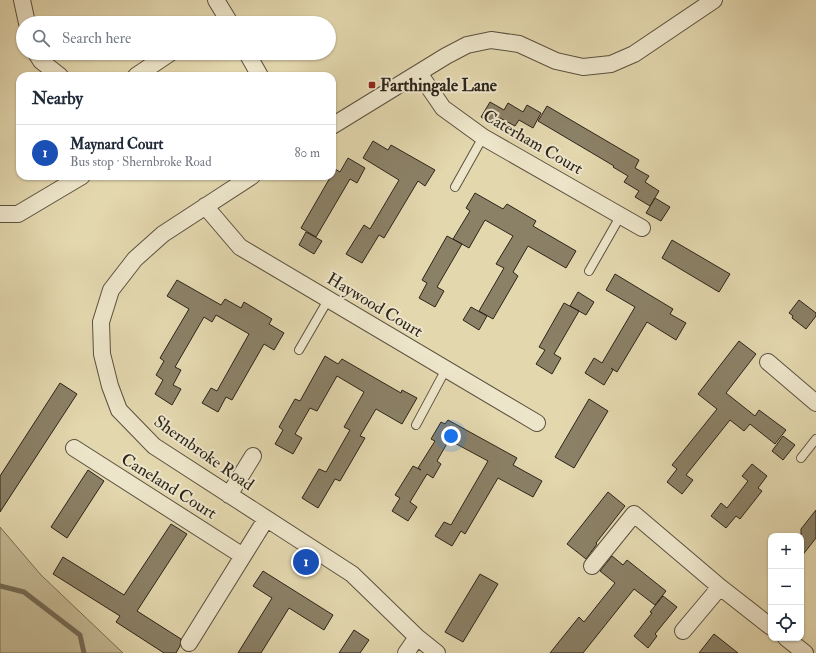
<!DOCTYPE html>
<meta charset="utf-8">
<style>
:root{--surface:#fff;--page:#f2f2f3;--text:#1f2937;--muted:#747a83;--line:#e0e1e3;--accent:#8f2418}
body{margin:0;font-family:"IM FELL Double Pica",serif;background:var(--page);color:var(--text)}
.controls{position:absolute;right:12px;bottom:12px;display:grid;overflow:hidden;border-radius:8px;box-shadow:0 1px 3px #0004}
.controls button{width:36px;height:36px;display:grid;place-items:center;padding:0;border:0;border-bottom:1px solid var(--line);background:var(--surface);color:var(--text);font:20px sans-serif}
.you{position:absolute;left:451px;top:436px;width:14px;height:14px;margin:-10px;border:3px solid #fff;border-radius:50%;background:#1a73e8;box-shadow:0 0 0 6px #1a73e833}
.badge{display:grid;place-items:center;width:26px;height:26px;border-radius:50%;background:var(--accent);color:#fff;font-size:13px;font-weight:700}
.pin{position:absolute;translate:-50% -50%;border:2px solid #fff;box-shadow:0 1px 4px #0006}
.list{margin:0;padding:0;list-style:none}
h2{display:flex;justify-content:space-between;align-items:center;height:52px;margin:0;padding:0 16px;font-size:17px}
h2 small{font-size:13px;font-weight:400;color:var(--muted)}
.list li{display:grid;grid-template-columns:26px 1fr auto;gap:12px;align-items:center;box-sizing:border-box;height:56px;padding:0 16px;border-top:1px solid var(--line)}
.list b{display:block;font-size:15px;white-space:nowrap}
.list p{margin:0;font-size:13px;white-space:nowrap;color:var(--muted)}
.list em{font-size:13px;font-style:normal;color:var(--muted)}
.icon{flex:none;width:22px;height:22px;fill:none;stroke:currentColor;stroke-width:2;stroke-linecap:round;stroke-linejoin:round}
.map{position:relative;flex:none;width:816px;height:653px;overflow:hidden}
.search{position:absolute;background:var(--surface);box-shadow:0 1px 3px #0004;left:16px;top:16px;width:320px;height:44px;display:flex;align-items:center;gap:10px;box-sizing:border-box;padding:0 14px;border-radius:22px;color:var(--muted);font-size:15px}
.panel{position:absolute;background:var(--surface);box-shadow:0 1px 3px #0004;left:16px;top:72px;width:320px;height:108px;border-radius:12px}
.map>svg:first-child{display:block}
.green{fill:#c4b995;stroke:#786e58}
.lines{fill:none;stroke-linecap:round;stroke-linejoin:round}
.stream{stroke:#756b55;stroke-width:5}
.building{fill:#8b8167;stroke:#2c241a}
.lane-casing{stroke:#5a513f;stroke-width:10}
.street-casing{stroke:#5a513f;stroke-width:18}
.lane{stroke:#ede5ca;stroke-width:8}
.street{stroke:#ede5ca;stroke-width:16}
.poi-dot{fill:#8f2418;stroke:#ede5ca;stroke-width:1.5}
.labels{text-anchor:middle;dominant-baseline:central;stroke-width:4;stroke-linejoin:round;paint-order:stroke}
.poi-label{font-size:17px;font-weight:bold;fill:#2c241a;stroke:#ede5ca;text-anchor:start}
.street-label{font-size:17px;fill:#2c241a;stroke:#ede5ca}
</style>
<div class="map">
<svg width="816" height="653" viewBox="0 0 816 653">
<rect width="100%" height="100%" fill="#e3d7ae"/>
<filter id="stains"><feTurbulence type="fractalNoise" baseFrequency=".005" numOctaves="4"/><feColorMatrix values="0 0 0 0 .2 0 0 0 0 .09 0 0 0 0 .02 0 0 0 .5 -.17"/></filter>
<radialGradient id="worn" r=".72"><stop offset=".6" stop-color="#630" stop-opacity="0"/><stop offset="1" stop-color="#630" stop-opacity=".3"/></radialGradient>
<path class="green" d="M 0,527 L 41,575 L 123,653 L 0,653 Z"/>
<g class="lines">
<path class="stream" d="M 0,586 L 24,592 L 80,635 L 84,653"/>
</g>
<path class="building" d="M 490,102 L 504,110 L 508,103 L 523,112 L 527,105 L 541,113 L 533,128 L 519,120 L 515,126 L 500,118 L 496,126 L 481,117 Z
M 547,106 L 639,160 L 635,168 L 649,176 L 645,182 L 659,191 L 650,206 L 635,197 L 639,191 L 624,182 L 628,176 L 613,167 L 614,166 L 538,121 Z
M 373,141 L 388,150 L 391,145 L 435,170 L 425,186 L 418,181 L 384,238 L 379,235 L 362,263 L 346,254 L 364,225 L 370,229 L 399,180 L 363,158 Z
M 348,158 L 365,168 L 357,183 L 350,179 L 316,237 L 301,228 L 335,169 L 340,172 Z
M 475,193 L 503,209 L 507,204 L 536,221 L 533,226 L 576,251 L 566,268 L 528,246 L 513,272 L 518,276 L 493,319 L 479,311 L 504,268 L 496,264 L 513,236 L 485,220 L 469,248 L 453,239 L 470,211 L 466,208 Z
M 655,198 L 670,207 L 661,221 L 646,213 Z
M 306,232 L 322,241 L 314,254 L 299,245 Z
M 447,236 L 462,244 L 437,287 L 444,291 L 435,307 L 419,298 L 427,283 L 422,280 Z
M 672,240 L 730,274 L 719,292 L 662,258 Z
M 615,274 L 673,309 L 670,314 L 686,323 L 676,340 L 647,322 L 617,372 L 611,368 L 613,370 L 604,385 L 585,373 L 594,358 L 602,363 L 635,307 L 606,290 Z
M 177,280 L 221,305 L 225,299 L 241,308 L 244,302 L 272,319 L 269,324 L 284,333 L 274,350 L 264,344 L 232,400 L 226,397 L 218,412 L 202,403 L 211,388 L 217,391 L 249,334 L 216,315 L 212,322 L 204,317 L 175,367 L 181,370 L 173,385 L 181,389 L 172,405 L 155,394 L 163,380 L 156,375 L 164,361 L 160,358 L 189,309 L 167,296 Z
M 578,292 L 594,302 L 586,315 L 570,306 Z
M 799,300 L 816,313 L 816,316 L 806,329 L 792,318 L 793,316 L 789,313 Z
M 564,303 L 579,311 L 554,354 L 561,358 L 552,374 L 536,364 L 545,350 L 539,347 Z
M 471,307 L 487,316 L 479,330 L 463,320 Z
M 739,341 L 756,354 L 726,393 L 755,416 L 759,410 L 786,430 L 775,444 L 750,424 L 744,431 L 730,420 L 686,475 L 693,480 L 682,494 L 667,482 L 677,469 L 672,465 L 717,409 L 698,394 Z
M 325,356 L 338,364 L 342,359 L 401,393 L 402,390 L 417,398 L 402,424 L 376,409 L 360,436 L 365,438 L 340,481 L 335,479 L 318,508 L 302,498 L 319,469 L 326,472 L 350,430 L 344,427 L 364,392 L 337,376 L 317,411 L 310,408 L 295,434 L 302,438 L 293,454 L 275,444 L 283,430 L 279,427 L 295,399 L 300,401 Z
M 60,383 L 77,394 L 0,512 L 0,476 Z
M 589,399 L 608,411 L 574,468 L 555,457 Z
M 448,420 L 517,458 L 513,465 L 542,481 L 533,497 L 498,478 L 465,534 L 461,531 L 452,546 L 435,536 L 444,522 L 451,525 L 488,461 L 449,440 L 437,461 L 441,464 L 433,478 L 427,474 L 410,502 L 417,507 L 408,521 L 392,511 L 400,498 L 395,495 L 413,466 L 421,470 L 418,468 L 435,441 L 431,439 L 441,422 L 445,424 Z
M 783,436 L 795,445 L 783,460 L 772,451 Z
M 752,464 L 767,476 L 758,488 L 762,491 L 740,519 L 736,516 L 726,528 L 711,516 L 721,503 L 727,508 L 748,481 L 742,476 Z
M 88,470 L 104,481 L 67,538 L 51,527 Z
M 608,492 L 625,506 L 596,543 L 597,544 L 586,559 L 567,544 Z
M 816,510 L 816,538 L 801,557 L 801,529 Z
M 171,524 L 187,534 L 137,611 L 181,639 L 180,646 L 176,653 L 164,653 L 116,622 L 120,616 L 53,574 L 63,557 L 124,595 Z
M 612,556 L 623,565 L 627,560 L 666,591 L 655,605 L 634,589 L 583,653 L 550,653 L 579,617 L 584,622 L 615,583 L 600,571 Z
M 263,571 L 333,615 L 324,630 L 289,608 L 261,653 L 238,653 L 272,598 L 253,586 Z
M 480,574 L 498,584 L 463,642 L 445,632 Z
M 663,596 L 677,607 L 655,634 L 657,636 L 648,648 L 634,636 L 652,613 L 650,612 Z
M 354,630 L 369,640 L 360,653 L 339,653 Z
M 714,634 L 738,653 L 699,653 Z"/>
<g class="lines">
<defs>
<path id="lane" d="M 455,187 L 483,137
M 589,271 L 621,215
M 299,350 L 328,300
M 416,425 L 446,369
M 801,458 L 816,439"/>
<path id="street" d="M 22,0 L 27,23
M 216,0 L 230,23
M 36,53 L 41,61 L 60,76
M 247,53 L 260,76
M 419,73 L 443,108 L 483,137 L 642,228
M 136,76 L 170,53
M 332,126 L 446,56 L 467,45 L 491,40 L 519,44 L 556,61 L 583,67 L 611,64 L 634,54 L 714,0
M 252,176 L 163,234 L 135,259 L 111,290 L 101,322 L 102,354 L 110,386 L 119,410 L 154,446 L 352,574 L 417,637 L 437,653
M 205,206 L 240,247 L 537,423
M 0,214 L 18,214 L 82,176
M 768,362 L 816,403
M 74,448 L 243,556
M 229,495 L 253,456
M 592,566 L 634,514 L 720,587
M 683,631 L 720,587 L 771,627
M 786,638 L 805,653
M 189,643 L 266,519
M 406,653 L 417,637"/>
</defs>
<use href="#lane" class="lane-casing"/>
<use href="#street" class="street-casing"/>
<use href="#lane" class="lane"/>
<use href="#street" class="street"/>
</g>
<rect class="poi-dot" x="368" y="81" width="8" height="8" rx="2"/>
<g class="labels">
<g class="poi-label">
<text x="380" y="85">Farthingale Lane</text>
</g>
<g class="street-label">
<text transform="translate(533 142) rotate(30)">Caterham Court</text>
<text transform="translate(375 305) rotate(31)">Haywood Court</text>
<text transform="translate(204 453) rotate(35)">Shernbroke Road</text>
<text transform="translate(169 486) rotate(32)">Caneland Court</text>
</g>
</g>
<rect width="100%" height="100%" filter="url(#stains)"/>
<rect width="100%" height="100%" fill="url(#worn)"/>
</svg>
<div class="controls">
<button>+</button>
<button>−</button>
<button><svg class="icon" aria-label="locate" viewBox="0 0 24 24"><circle cx="12" cy="12" r="6"/><path d="M12 2v4M12 18v4M2 12h4M18 12h4"/></svg></button>
</div>
<div class="you"></div>
<div class="pin badge" style="left:306px;top:562px;background:#1a4fb4">1</div>
<div class="search"><svg class="icon" aria-label="search" viewBox="0 0 24 24"><circle cx="10" cy="10" r="6"/><path d="M15 15l6 6"/></svg>Search here</div>
<section class="panel">
<h2>Nearby<small></small></h2>
<ul class="list">
<li><span class="badge" style="background:#1a4fb4">1</span><div><b>Maynard Court</b><p>Bus stop · Shernbroke Road</p></div><em>80 m</em></li>
</ul>
</section>
</div>
